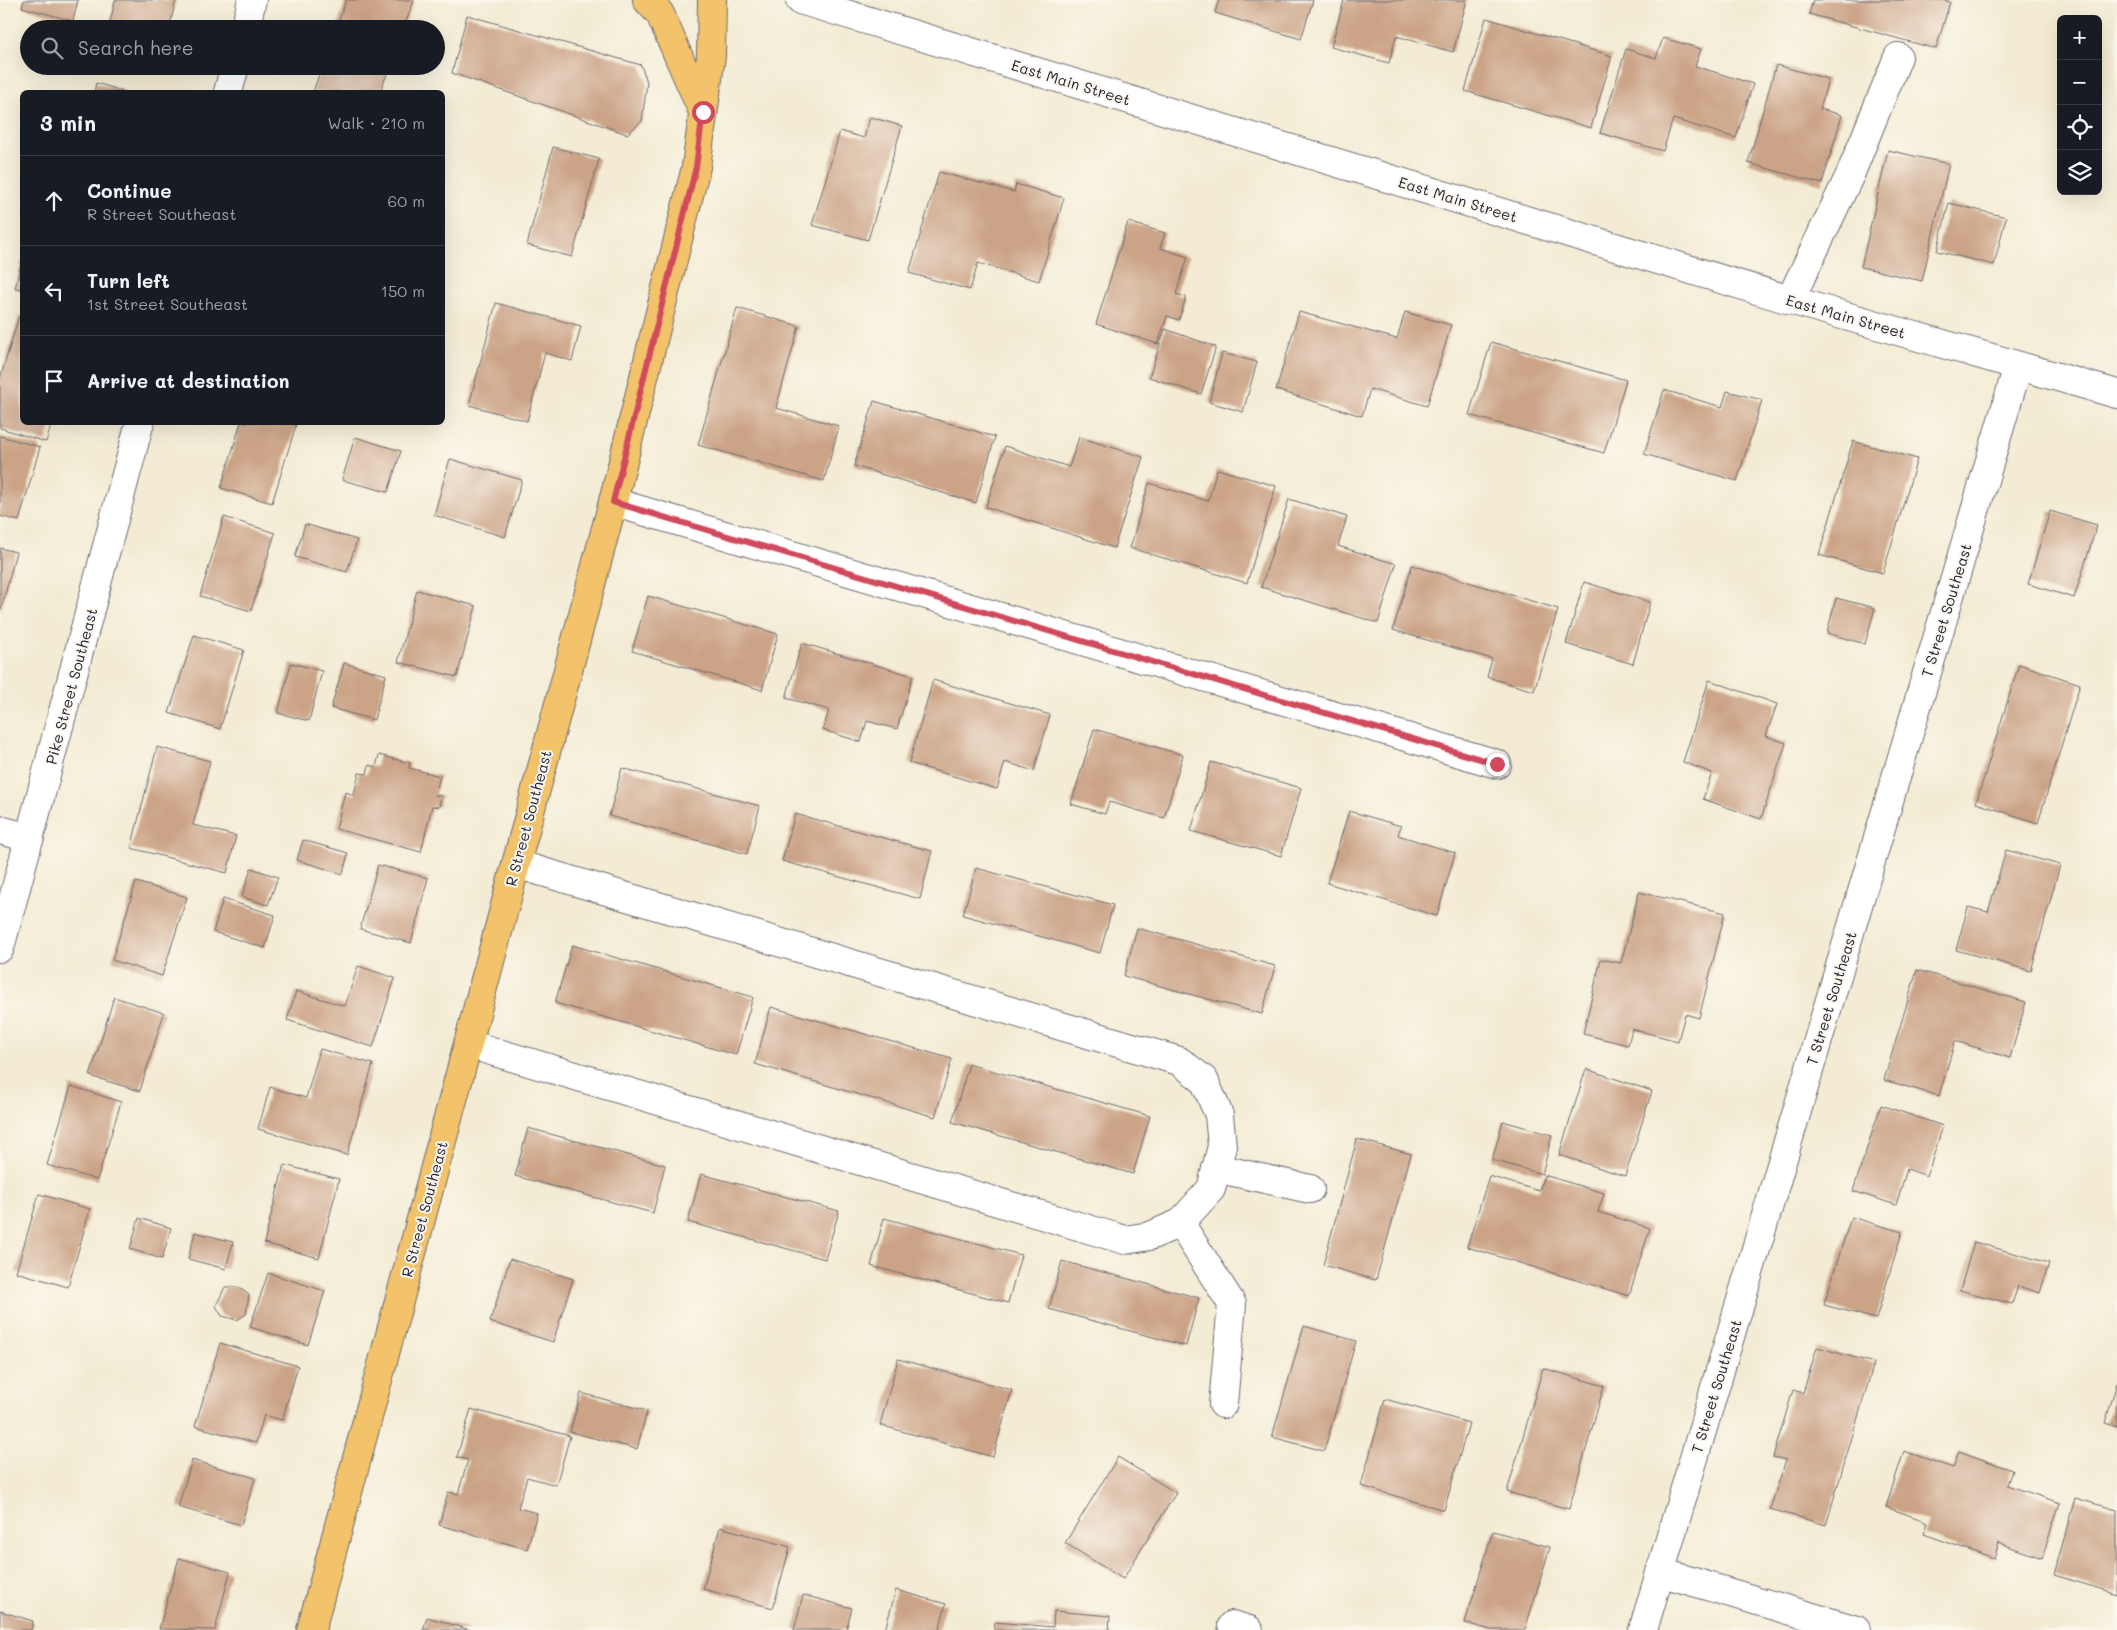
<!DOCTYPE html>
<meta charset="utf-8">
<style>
:root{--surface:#171b24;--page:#242831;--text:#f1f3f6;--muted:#9ea1a6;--line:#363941}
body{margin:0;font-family:Mali,sans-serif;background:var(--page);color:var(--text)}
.controls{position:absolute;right:15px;top:15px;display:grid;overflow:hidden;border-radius:8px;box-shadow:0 5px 20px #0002}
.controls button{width:45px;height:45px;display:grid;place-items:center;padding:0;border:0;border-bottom:1px solid var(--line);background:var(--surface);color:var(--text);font:25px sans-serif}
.stop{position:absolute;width:15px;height:15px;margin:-11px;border:4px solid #d1495b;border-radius:50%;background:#fff}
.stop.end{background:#d1495b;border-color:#fff;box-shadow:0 1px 5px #0008}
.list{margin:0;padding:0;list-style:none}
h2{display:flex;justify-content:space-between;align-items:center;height:65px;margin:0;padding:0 20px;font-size:21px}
h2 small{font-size:16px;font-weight:400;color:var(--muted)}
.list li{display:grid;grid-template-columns:32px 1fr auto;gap:15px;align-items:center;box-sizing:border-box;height:90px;padding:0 20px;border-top:1px solid var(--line)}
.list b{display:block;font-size:19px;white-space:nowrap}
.list p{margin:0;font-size:16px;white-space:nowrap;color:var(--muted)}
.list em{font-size:16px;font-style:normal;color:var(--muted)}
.icon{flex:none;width:28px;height:28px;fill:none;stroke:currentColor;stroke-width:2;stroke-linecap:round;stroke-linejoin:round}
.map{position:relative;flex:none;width:2117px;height:1630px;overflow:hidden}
.search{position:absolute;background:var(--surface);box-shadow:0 5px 20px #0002;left:20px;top:20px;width:425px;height:55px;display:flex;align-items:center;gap:12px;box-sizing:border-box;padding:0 18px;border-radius:28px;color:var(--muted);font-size:19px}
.panel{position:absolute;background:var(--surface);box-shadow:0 5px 20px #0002;left:20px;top:90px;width:425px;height:335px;border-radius:8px}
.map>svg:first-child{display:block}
.building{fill:#cba386}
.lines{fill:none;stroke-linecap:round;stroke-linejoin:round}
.minor-casing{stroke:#6b6870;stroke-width:30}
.major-casing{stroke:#6b6870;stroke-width:30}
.minor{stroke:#fff;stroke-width:28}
.major{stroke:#f2c36a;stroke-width:28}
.route{stroke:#d1495b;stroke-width:6}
.labels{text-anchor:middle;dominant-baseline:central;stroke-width:4;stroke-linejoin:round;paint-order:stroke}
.street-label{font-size:15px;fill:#22223b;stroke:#fbf7ec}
</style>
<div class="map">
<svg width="2117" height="1630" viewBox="0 0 2117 1630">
<rect width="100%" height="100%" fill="#fbf7ec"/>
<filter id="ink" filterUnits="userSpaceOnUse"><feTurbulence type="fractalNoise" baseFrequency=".02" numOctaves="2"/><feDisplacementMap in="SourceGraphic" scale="10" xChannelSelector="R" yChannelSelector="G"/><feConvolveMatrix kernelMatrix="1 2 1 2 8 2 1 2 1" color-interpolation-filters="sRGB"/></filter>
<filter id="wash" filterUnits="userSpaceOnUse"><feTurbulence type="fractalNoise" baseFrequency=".0096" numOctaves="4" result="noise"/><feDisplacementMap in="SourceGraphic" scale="20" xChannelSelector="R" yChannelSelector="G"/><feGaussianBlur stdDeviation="1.12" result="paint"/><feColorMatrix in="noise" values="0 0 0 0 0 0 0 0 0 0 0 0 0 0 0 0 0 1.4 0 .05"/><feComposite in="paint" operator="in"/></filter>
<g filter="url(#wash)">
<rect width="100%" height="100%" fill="#f3ebd3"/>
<g id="blocks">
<path class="building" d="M 24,0 L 78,0 L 73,21 L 22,7 Z
M 115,0 L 176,0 L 169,29 L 132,29 L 110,23 Z
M 346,0 L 412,0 L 414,1 L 403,29 L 336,29 Z
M 1219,0 L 1313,0 L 1301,39 L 1215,13 Z
M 1344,0 L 1467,0 L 1453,52 L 1396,36 L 1389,63 L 1331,47 Z
M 1813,0 L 1944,0 L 1950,2 L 1936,49 L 1809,14 Z
M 467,15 L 641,65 L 647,82 L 642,121 L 627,134 L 452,73 Z
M 1486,18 L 1612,56 L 1591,128 L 1465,91 Z
M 1663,38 L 1701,49 L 1695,66 L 1753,84 L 1736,138 L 1673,119 L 1663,151 L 1600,133 L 1626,49 L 1656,58 Z
M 1776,65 L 1828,79 L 1820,109 L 1842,115 L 1822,184 L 1748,163 Z
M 322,66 L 390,66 L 380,92 L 313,92 Z
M 96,83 L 126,92 L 94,92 Z
M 870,117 L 902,126 L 868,240 L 812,225 L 840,131 L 864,138 Z
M 553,147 L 599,159 L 572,257 L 527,245 Z
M 1888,150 L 1949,164 L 1922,281 L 1861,267 Z
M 939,172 L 1014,192 L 1016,184 L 1064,198 L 1039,281 L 978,263 L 970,290 L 909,273 Z
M 1949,203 L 2006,217 L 1994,265 L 1937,251 Z
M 1128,222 L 1165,233 L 1160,248 L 1188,257 L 1176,294 L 1186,297 L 1179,320 L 1167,316 L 1158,344 L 1096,324 Z
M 22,260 L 22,289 L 15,288 Z
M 496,303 L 581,326 L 572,361 L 545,353 L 527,421 L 469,405 Z
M 737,308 L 799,326 L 776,408 L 839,426 L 824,481 L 698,445 Z
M 1299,312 L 1397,339 L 1405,312 L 1451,325 L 1427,406 L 1370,389 L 1362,416 L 1276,390 Z
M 19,316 L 22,317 L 22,422 L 52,422 L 46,442 L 0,428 L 0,379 Z
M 1165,329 L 1216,347 L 1201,394 L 1149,377 Z
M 1491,342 L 1626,380 L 1604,453 L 1469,415 Z
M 1222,353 L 1257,362 L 1243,412 L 1209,402 Z
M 1664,390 L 1722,407 L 1727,391 L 1762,400 L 1737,481 L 1644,454 Z
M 874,401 L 995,437 L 976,503 L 854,466 Z
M 241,422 L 288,422 L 296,425 L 272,503 L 221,488 Z
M 0,436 L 40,447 L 19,521 L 0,516 Z
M 355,437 L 401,451 L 388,492 L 342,480 Z
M 1079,437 L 1143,457 L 1114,548 L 986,507 L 1005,446 L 1069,467 Z
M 1853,441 L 1917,459 L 1883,573 L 1819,555 Z
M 450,459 L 522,480 L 505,537 L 434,515 Z
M 1217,469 L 1276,486 L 1247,583 L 1130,548 L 1149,483 L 1208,501 Z
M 1289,499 L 1347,517 L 1338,546 L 1396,564 L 1378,623 L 1261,587 Z
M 2050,511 L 2097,525 L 2074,598 L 2028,584 Z
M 224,517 L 275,533 L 251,611 L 200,596 Z
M 305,524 L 357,540 L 347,572 L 295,557 Z
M 0,548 L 16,552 L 1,610 L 0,610 Z
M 1412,565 L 1558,609 L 1534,691 L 1487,677 L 1492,659 L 1393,630 Z
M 1584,582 L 1650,602 L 1633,664 L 1566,644 Z
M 417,590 L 476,606 L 457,677 L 398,662 Z
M 648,596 L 778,634 L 762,690 L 632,651 Z
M 1836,598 L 1875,608 L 1865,644 L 1827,633 Z
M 194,635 L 244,650 L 220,729 L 169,713 Z
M 802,643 L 913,676 L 897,729 L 867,721 L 861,742 L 823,730 L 829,710 L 786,698 Z
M 291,663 L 322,671 L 309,721 L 278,713 Z
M 344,663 L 386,675 L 374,720 L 331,708 Z
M 2019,664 L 2080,684 L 2038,823 L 1976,803 Z
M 933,680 L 1050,715 L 1034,771 L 1005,762 L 997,789 L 909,763 Z
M 1709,680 L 1777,704 L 1766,736 L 1786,743 L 1761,819 L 1703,799 L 1712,773 L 1683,762 Z
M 1094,729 L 1183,755 L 1164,818 L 1109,802 L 1105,814 L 1071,804 Z
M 157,747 L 210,761 L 193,825 L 236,836 L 227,873 L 131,848 Z
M 379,755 L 410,763 L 409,768 L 440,776 L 435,795 L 441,796 L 439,807 L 432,806 L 421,852 L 336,829 L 345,792 L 354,795 L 359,773 L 367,774 L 369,765 L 376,767 Z
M 1211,762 L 1301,788 L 1281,856 L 1191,831 Z
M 622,768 L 760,806 L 747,854 L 609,816 Z
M 1349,811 L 1401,826 L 1398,835 L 1455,853 L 1437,916 L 1327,883 Z
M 795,814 L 932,851 L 920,899 L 782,861 Z
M 303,840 L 348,853 L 343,874 L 297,860 Z
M 2006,850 L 2060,865 L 2031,971 L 1956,950 L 1968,907 L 1988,912 Z
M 378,865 L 428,878 L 411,943 L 360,929 Z
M 251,868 L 278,877 L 268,905 L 242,897 Z
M 976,868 L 1113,905 L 1100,953 L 963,915 Z
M 136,882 L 187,897 L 162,976 L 112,960 Z
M 1639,892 L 1725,913 L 1699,1018 L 1685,1014 L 1678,1041 L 1632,1029 L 1628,1045 L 1583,1034 L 1601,959 L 1621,963 Z
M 223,899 L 275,915 L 265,948 L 213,932 Z
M 1137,928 L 1275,966 L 1262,1014 L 1124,976 Z
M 572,945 L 753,997 L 736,1055 L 555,1003 Z
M 358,966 L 395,978 L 373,1047 L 287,1020 L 296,991 L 345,1006 Z
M 1917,970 L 2026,1002 L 2010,1058 L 1955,1041 L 1939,1096 L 1884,1080 Z
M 114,997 L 164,1013 L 140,1091 L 90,1076 Z
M 771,1007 L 952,1059 L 935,1117 L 755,1064 Z
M 320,1049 L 373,1064 L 347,1155 L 258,1129 L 270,1087 L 306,1098 Z
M 969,1064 L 1150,1116 L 1133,1174 L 952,1122 Z
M 1586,1069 L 1652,1091 L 1625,1176 L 1559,1155 Z
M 71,1086 L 121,1102 L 97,1180 L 47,1165 Z
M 1881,1105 L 1943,1126 L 1927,1176 L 1907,1169 L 1896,1205 L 1853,1191 Z
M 1503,1121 L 1552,1135 L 1542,1174 L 1492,1160 Z
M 528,1128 L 665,1165 L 653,1213 L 515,1176 Z
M 1357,1139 L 1411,1154 L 1376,1280 L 1323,1265 Z
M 284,1165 L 339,1179 L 319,1258 L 264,1243 Z
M 701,1174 L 839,1211 L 825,1259 L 688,1222 Z
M 1544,1175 L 1604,1193 L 1598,1212 L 1650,1228 L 1629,1296 L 1467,1247 L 1489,1176 L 1539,1191 Z
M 39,1194 L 90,1209 L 68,1287 L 16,1272 Z
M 1851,1217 L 1902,1232 L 1876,1319 L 1824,1305 Z
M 139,1218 L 171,1228 L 162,1259 L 130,1249 Z
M 884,1218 L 1021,1255 L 1008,1303 L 871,1266 Z
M 195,1232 L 233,1242 L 226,1269 L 188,1259 Z
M 1974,1242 L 2049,1263 L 2040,1293 L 2018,1286 L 2012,1304 L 1960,1290 Z
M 510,1259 L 573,1279 L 553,1342 L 490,1322 Z
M 1062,1261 L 1199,1298 L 1186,1346 L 1049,1309 Z
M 268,1273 L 325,1291 L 308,1345 L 250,1327 Z
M 225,1287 L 238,1287 L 249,1295 L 246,1314 L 237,1320 L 222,1316 L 216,1306 Z
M 1304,1326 L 1356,1341 L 1324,1451 L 1272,1437 Z
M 220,1343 L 298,1366 L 282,1420 L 264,1415 L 256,1443 L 195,1426 Z
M 1817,1347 L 1874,1363 L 1826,1525 L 1770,1509 L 1786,1460 L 1773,1457 L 1793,1390 L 1803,1393 Z
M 898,1359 L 1012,1390 L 993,1457 L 880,1425 Z
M 1543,1368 L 1604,1386 L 1569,1509 L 1507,1492 Z
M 2117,1383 L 2117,1427 L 2105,1423 Z
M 581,1393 L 647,1411 L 637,1449 L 570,1432 Z
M 1385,1399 L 1469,1423 L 1444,1510 L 1361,1486 Z
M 471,1409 L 570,1436 L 556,1485 L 527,1477 L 518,1508 L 537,1513 L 527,1549 L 439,1525 L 448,1492 L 458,1494 L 468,1460 L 457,1457 Z
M 1904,1451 L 1953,1468 L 1959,1451 L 2012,1470 L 2007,1485 L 2060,1503 L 2042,1558 L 1999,1543 L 1994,1559 L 1924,1534 L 1928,1522 L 1886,1507 Z
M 1118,1457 L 1176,1493 L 1123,1579 L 1065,1543 Z
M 192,1460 L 255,1478 L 241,1525 L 178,1507 Z
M 2075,1498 L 2117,1510 L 2117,1594 L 2054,1575 Z
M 720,1527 L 790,1547 L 773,1608 L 703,1589 Z
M 1493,1531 L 1550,1547 L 1525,1630 L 1491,1630 L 1465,1623 Z
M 179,1558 L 230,1572 L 215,1630 L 159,1629 Z
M 896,1590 L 946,1604 L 939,1630 L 885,1630 Z
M 803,1595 L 852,1608 L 846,1630 L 794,1630 Z
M 0,1611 L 33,1621 L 31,1630 L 0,1630 Z
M 1054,1611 L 1110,1616 L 1109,1630 L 994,1630 L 995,1622 L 1053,1627 Z
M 427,1617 L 470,1630 L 423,1630 Z"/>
</g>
</g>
<g filter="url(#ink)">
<use href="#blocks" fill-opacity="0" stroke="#6b6870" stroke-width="1"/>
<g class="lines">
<defs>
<path id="minor" d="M 800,0 L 1790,300 L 2117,394
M 245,29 L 252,0
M 228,92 L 235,66
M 1790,300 L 1850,175 L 1898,57
M 613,502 L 1497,764
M 0,830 L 30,838
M 0,948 L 140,422
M 468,1044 L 1125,1240 L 1150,1236 L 1180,1223 L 1211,1189 L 1222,1146 L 1219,1115 L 1204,1080 L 1179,1061 L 516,864
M 1216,1168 L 1310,1189
M 1180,1223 L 1232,1304 L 1223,1404
M 1660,1572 L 1856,1630
M 1232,1625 L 1249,1630
M 1643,1630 L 2018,366"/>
<path id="major" d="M 647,0 L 660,14 L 703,112
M 311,1630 L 613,502 L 696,167 L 711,56 L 712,0"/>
</defs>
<use href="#minor" class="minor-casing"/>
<use href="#major" class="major-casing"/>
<use href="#minor" class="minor"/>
<use href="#major" class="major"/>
</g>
</g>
<g class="lines" filter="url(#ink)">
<path class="route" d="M 703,112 L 696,167 L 613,502 L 1497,764"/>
</g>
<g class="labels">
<g class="street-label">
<text transform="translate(1071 82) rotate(17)">East Main Street</text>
<text transform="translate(1458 199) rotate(17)">East Main Street</text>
<text transform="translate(1846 316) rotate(16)">East Main Street</text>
<text transform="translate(1946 610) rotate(-73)">T Street Southeast</text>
<text transform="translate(71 686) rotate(-75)">Pike Street Southeast</text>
<text transform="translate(528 818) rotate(-75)">R Street Southeast</text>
<text transform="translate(1831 998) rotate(-73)">T Street Southeast</text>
<text transform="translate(424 1209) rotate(-75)">R Street Southeast</text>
<text transform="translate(1716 1386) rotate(-73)">T Street Southeast</text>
</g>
</g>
</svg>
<div class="controls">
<button>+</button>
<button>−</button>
<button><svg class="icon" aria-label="locate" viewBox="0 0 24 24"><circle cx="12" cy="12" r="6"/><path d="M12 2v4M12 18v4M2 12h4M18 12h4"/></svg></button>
<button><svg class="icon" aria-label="layers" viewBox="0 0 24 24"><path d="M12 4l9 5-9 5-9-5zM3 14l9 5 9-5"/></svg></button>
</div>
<div class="stop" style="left:703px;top:112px"></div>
<div class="stop end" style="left:1497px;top:764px"></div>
<div class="search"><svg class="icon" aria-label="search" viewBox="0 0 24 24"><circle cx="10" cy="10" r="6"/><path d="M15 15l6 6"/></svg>Search here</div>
<section class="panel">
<h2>3 min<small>Walk · 210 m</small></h2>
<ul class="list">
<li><svg class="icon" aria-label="ahead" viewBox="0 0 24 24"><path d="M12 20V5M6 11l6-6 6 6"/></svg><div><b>Continue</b><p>R Street Southeast</p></div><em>60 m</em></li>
<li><svg class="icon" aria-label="left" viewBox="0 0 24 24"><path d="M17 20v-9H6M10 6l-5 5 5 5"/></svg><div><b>Turn left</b><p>1st Street Southeast</p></div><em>150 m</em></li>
<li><svg class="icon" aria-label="arrive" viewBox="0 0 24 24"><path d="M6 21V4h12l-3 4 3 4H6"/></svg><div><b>Arrive at destination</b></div></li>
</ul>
</section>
</div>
